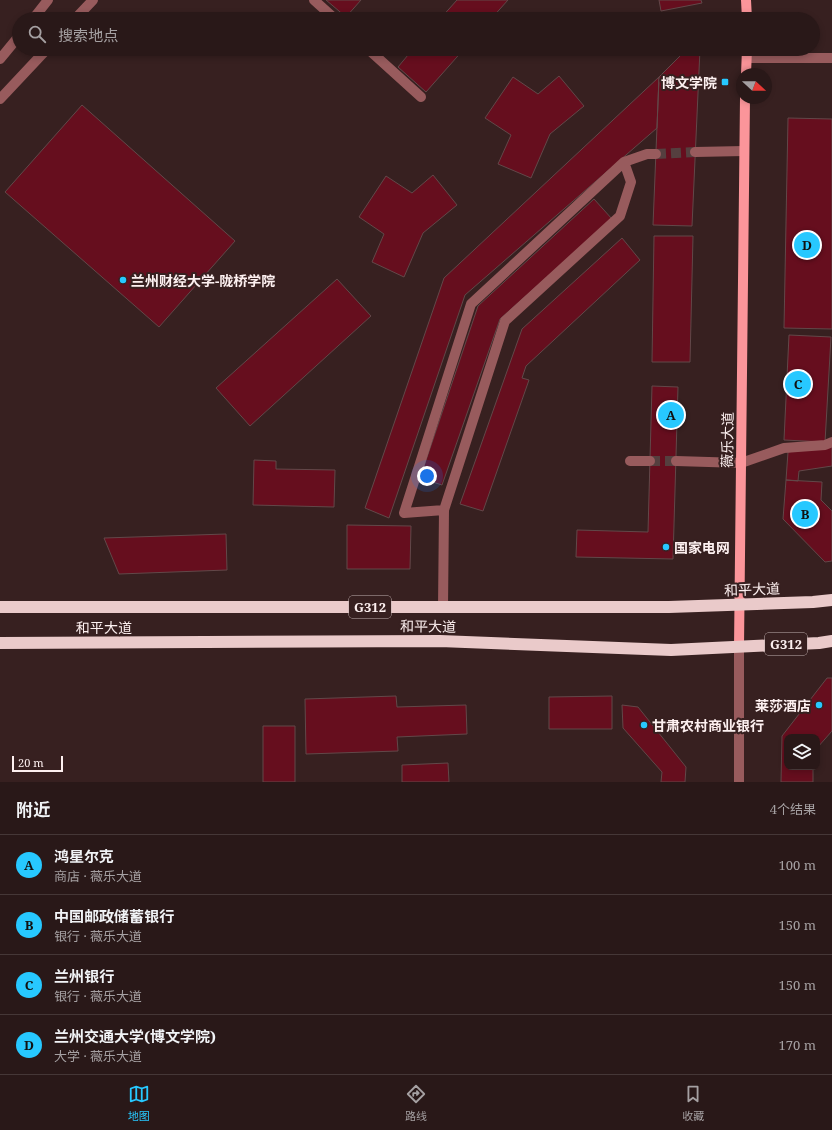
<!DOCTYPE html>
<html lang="zh">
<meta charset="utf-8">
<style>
:root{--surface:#291818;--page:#312121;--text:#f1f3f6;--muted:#a5a0a2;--line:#453737;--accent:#27c8ff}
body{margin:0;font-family:"Noto Serif","Noto Sans SC",serif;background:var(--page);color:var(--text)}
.controls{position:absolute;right:12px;bottom:12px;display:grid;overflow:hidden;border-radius:8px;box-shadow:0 2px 6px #0003}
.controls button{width:36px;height:36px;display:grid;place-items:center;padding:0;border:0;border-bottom:1px solid var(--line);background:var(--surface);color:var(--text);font:20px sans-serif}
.compass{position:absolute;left:736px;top:68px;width:36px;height:36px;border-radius:50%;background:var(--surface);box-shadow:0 2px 6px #0003;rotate:111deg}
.scale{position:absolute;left:12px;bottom:10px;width:51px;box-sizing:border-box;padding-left:4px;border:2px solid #fdf0f0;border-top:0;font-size:11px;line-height:14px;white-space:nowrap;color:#fdf0f0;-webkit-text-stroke:3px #372020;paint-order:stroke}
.you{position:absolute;left:427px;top:476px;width:14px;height:14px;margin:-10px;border:3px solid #fff;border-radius:50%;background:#1a73e8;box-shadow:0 0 0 6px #1a73e833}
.badge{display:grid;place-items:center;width:26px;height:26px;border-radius:50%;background:var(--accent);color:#111;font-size:13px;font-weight:700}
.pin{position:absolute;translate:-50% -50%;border:2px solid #fff;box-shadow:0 1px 4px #0006}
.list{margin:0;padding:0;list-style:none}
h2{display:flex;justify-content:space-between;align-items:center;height:52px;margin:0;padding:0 16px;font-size:17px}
h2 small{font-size:13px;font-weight:400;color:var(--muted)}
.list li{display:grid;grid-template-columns:26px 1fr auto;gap:12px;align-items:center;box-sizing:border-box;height:60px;padding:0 16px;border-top:1px solid var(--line)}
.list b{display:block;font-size:15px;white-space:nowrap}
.list p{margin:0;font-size:13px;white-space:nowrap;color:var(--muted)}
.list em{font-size:13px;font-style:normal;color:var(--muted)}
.icon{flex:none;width:22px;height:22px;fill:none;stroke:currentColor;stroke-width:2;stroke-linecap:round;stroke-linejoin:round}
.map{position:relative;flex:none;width:832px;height:782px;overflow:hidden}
.search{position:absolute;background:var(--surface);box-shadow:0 2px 6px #0003;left:12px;right:12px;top:12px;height:44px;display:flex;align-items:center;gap:10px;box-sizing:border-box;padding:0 14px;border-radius:22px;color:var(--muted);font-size:15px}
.sheet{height:292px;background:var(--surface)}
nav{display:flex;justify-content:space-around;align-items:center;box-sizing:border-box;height:56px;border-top:1px solid var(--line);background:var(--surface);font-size:11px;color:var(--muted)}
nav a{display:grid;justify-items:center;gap:2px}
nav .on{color:var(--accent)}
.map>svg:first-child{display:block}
.building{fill:#660e1e;stroke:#624849}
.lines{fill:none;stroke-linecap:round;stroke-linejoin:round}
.minor-tunnel{stroke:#553f3f;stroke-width:10;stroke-dasharray:10 5;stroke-linecap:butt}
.minor{stroke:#985b5d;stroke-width:10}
.major{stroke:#fb959a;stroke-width:10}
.highway{stroke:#eacaca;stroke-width:12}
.poi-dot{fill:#27c8ff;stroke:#372020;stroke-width:1.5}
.labels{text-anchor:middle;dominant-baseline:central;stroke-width:4;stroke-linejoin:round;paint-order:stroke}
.shield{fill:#372020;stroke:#c2b2b2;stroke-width:1}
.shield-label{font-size:13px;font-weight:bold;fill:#fdf0f0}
.poi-label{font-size:14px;font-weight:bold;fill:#fdf0f0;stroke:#372020;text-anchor:start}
.street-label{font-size:14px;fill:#fdf0f0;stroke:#372020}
</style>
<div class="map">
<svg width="832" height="782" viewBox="0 0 832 782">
<rect width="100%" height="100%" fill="#372020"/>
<path class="building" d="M 326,0 L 361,0 L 346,17 Z
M 457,0 L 508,0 L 491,19 L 440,19 Z
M 659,0 L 701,0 L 702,3 L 661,11 Z
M 413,49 L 464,49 L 426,92 L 398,67 Z
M 687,49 L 700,49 L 692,226 L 653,225 L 659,77 Z
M 559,76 L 584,106 L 550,134 L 531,178 L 498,164 L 511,135 L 485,118 L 513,77 L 538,94 Z
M 659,77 L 657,128 L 465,295 L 389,518 L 365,508 L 444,278 Z
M 82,105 L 235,241 L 159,327 L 5,192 Z
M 788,118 L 832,119 L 832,329 L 784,328 Z
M 433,175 L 457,205 L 423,233 L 404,277 L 372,262 L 384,234 L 359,217 L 386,176 L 412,193 Z
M 594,199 L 612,219 L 500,319 L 442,485 L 420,478 L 478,306 Z
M 654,236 L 693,236 L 690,362 L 652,362 Z
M 622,238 L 640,260 L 526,366 L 522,378 L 529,380 L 483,511 L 460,504 L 522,329 Z
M 337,279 L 371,316 L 250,426 L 216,388 Z
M 789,335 L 831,337 L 825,442 L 784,440 Z
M 652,386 L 678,387 L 673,559 L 576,557 L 577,530 L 648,532 Z
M 832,446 L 832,466 L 799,471 L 798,481 L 786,480 L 788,452 Z
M 254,460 L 276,461 L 276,469 L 335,470 L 334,507 L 253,505 Z
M 786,480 L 822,482 L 821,500 L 832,511 L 832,561 L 825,562 L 783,519 Z
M 347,525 L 411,526 L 410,569 L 347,569 Z
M 226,534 L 227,570 L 119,574 L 104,538 Z
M 827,678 L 832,678 L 832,731 L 817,748 L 817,737 L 787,737 L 787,767 L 813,767 L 813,782 L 781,782 L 782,736 Z
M 396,696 L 397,707 L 466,705 L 467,734 L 397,737 L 398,751 L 306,754 L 305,699 Z
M 612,696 L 612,729 L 549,729 L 549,697 Z
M 622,705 L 638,707 L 686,767 L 685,782 L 661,782 L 662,772 L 623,728 Z
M 263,726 L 295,726 L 295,782 L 263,782 Z
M 448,763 L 449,782 L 402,782 L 402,765 Z"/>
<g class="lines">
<path class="minor-tunnel" d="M 656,154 L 695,152
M 650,461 L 676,461"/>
<path class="minor" d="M 314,0 L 335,19
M 33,19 L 48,0
M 75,19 L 93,0
M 368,49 L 421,97
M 747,58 L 832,58
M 0,59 L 19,36
M 0,99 L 47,49
M 695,152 L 744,151
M 630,461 L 650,461
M 676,461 L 741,463 L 784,448 L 825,445 L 832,442
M 444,510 L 404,513 L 471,304 L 624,162
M 443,607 L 444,510 L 505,321 L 620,216 L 631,182 L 624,162 L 647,154 L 656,154
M 739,647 L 739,782"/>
<path class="major" d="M 746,0 L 747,19
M 746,74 L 747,49
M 739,647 L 745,98"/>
<path class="highway" d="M 0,607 L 669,607 L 813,602 L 832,600
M 0,643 L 440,641 L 671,650 L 819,643 L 832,641"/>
</g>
<g class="poi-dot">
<rect x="721" y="78" width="8" height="8" rx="2"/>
<circle cx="123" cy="280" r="4"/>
<circle cx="666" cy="547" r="4"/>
<circle cx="819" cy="705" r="4"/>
<circle cx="644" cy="725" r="4"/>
</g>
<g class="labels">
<g class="shield">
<rect x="349" y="596" width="42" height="22" rx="3"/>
<rect x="765" y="633" width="42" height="22" rx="3"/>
</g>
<g class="shield-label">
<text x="370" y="607">G312</text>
<text x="786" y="644">G312</text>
</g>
<g class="poi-label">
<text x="717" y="82" text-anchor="end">博文学院</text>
<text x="131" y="280">兰州财经大学-陇桥学院</text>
<text x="674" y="547">国家电网</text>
<text x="811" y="705" text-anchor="end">莱莎酒店</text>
<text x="652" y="725">甘肃农村商业银行</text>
</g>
<g class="street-label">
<text transform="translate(727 440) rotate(-89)">薇乐大道</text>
<text transform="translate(752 589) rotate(-2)">和平大道</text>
<text transform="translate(428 626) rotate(1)">和平大道</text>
<text x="104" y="627">和平大道</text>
</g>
</g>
</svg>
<div class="controls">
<button><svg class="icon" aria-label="layers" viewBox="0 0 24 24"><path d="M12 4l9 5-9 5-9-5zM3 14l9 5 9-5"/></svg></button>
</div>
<svg class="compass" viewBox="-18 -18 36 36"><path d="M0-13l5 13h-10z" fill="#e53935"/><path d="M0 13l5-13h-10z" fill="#a5a0a2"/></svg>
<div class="scale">20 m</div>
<div class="you"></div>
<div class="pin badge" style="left:671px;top:415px">A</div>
<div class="pin badge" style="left:805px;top:514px">B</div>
<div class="pin badge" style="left:798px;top:384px">C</div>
<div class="pin badge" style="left:807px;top:245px">D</div>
<div class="search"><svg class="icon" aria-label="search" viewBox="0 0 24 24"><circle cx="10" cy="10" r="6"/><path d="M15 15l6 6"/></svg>搜索地点</div>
</div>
<section class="sheet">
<h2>附近<small>4个结果</small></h2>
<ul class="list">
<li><span class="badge">A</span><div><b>鸿星尔克</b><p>商店 · 薇乐大道</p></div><em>100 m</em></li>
<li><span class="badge">B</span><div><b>中国邮政储蓄银行</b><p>银行 · 薇乐大道</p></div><em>150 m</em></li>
<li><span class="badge">C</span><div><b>兰州银行</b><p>银行 · 薇乐大道</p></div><em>150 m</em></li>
<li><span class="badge">D</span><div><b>兰州交通大学(博文学院)</b><p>大学 · 薇乐大道</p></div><em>170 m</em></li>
</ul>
</section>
<nav>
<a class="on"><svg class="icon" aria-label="map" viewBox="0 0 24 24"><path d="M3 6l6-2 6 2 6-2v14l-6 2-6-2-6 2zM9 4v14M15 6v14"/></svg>地图</a>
<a><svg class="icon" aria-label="directions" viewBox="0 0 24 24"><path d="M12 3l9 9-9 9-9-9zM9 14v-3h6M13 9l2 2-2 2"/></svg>路线</a>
<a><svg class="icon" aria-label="saved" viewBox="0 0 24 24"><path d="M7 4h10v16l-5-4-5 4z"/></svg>收藏</a>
</nav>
